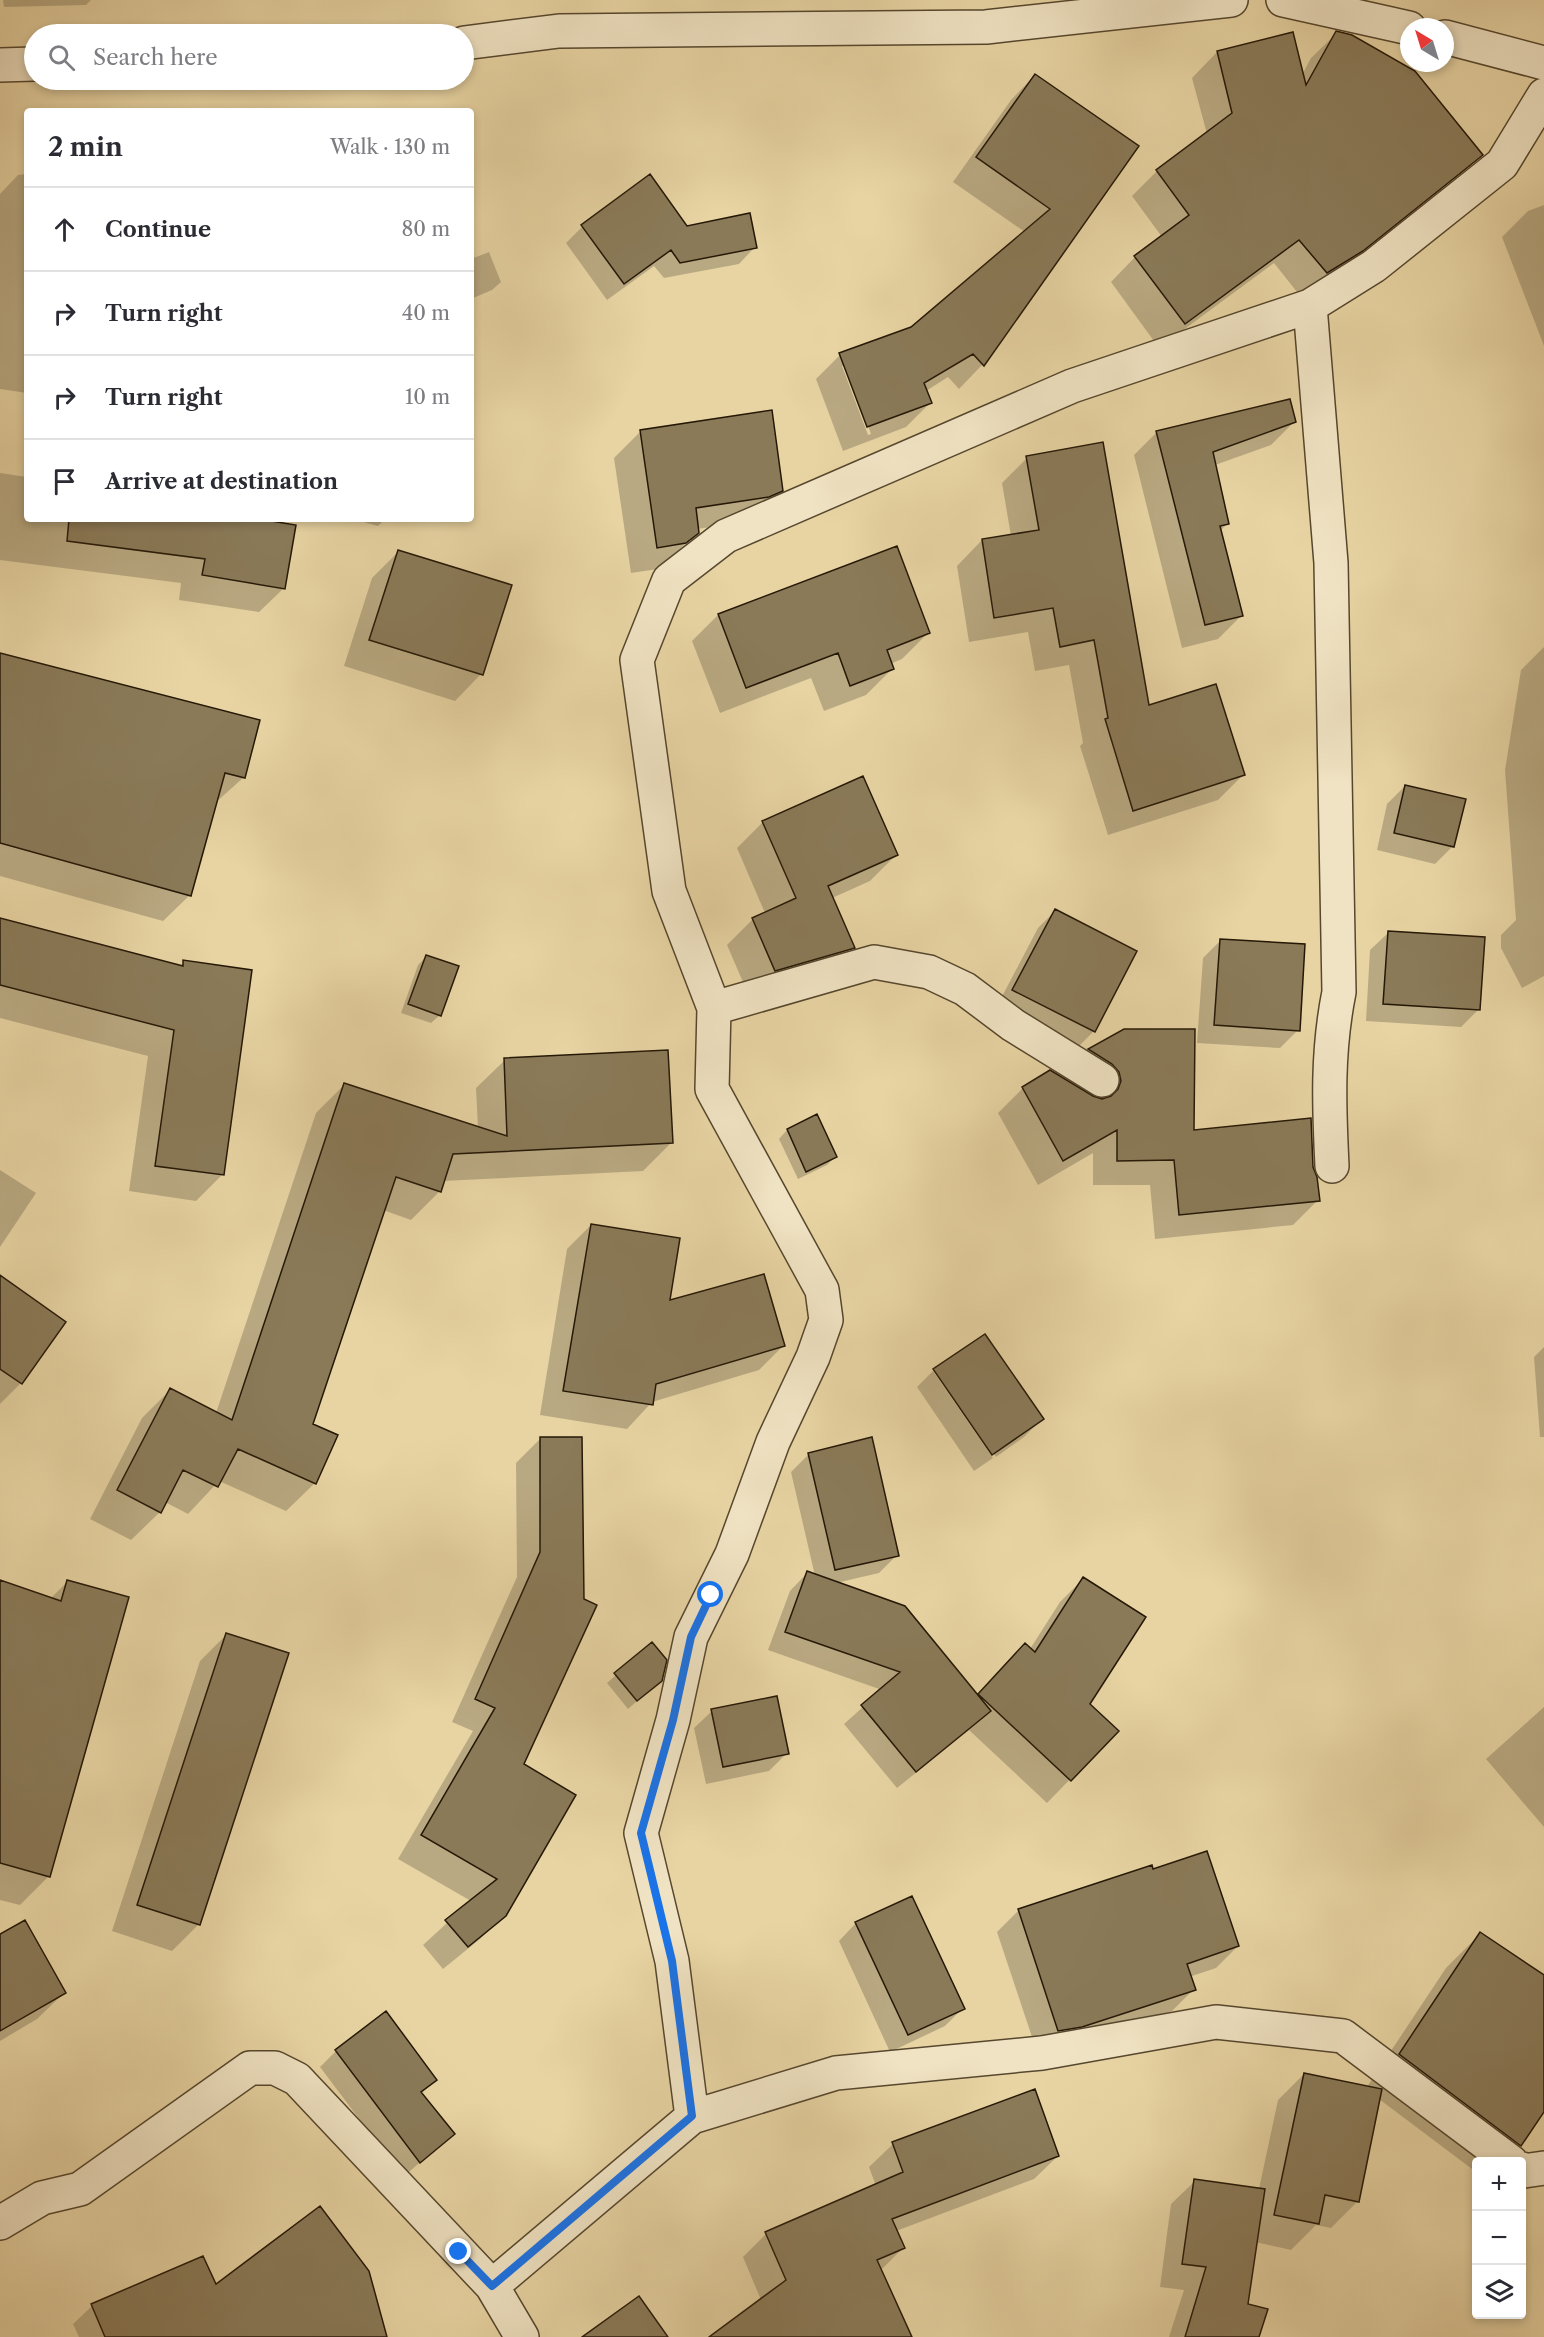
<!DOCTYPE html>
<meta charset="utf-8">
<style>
:root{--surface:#fff;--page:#f7f7f7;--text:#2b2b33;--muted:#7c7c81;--line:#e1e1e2}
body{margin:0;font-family:"Libre Caslon Text",serif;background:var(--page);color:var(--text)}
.controls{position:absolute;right:18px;bottom:18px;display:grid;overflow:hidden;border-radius:6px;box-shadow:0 3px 9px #0003}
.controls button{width:54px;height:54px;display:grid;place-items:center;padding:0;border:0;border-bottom:2px solid var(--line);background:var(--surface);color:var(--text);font:30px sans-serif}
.compass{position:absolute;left:1400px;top:18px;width:54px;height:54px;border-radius:50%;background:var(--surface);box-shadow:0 3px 9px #0003;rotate:322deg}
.stop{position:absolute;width:18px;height:18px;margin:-14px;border:4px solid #1a73e8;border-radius:50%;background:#fff}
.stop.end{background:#1a73e8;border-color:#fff;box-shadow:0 2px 6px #0008}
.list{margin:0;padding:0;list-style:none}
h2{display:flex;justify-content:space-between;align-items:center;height:78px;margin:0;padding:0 24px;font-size:26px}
h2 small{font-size:20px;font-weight:400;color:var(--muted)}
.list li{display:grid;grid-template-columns:39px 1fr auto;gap:18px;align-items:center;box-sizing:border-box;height:84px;padding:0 24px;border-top:2px solid var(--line)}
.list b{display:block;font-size:22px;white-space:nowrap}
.list em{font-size:20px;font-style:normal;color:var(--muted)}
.icon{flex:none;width:33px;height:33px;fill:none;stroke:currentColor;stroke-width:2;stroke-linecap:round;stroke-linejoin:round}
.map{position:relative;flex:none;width:1544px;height:2337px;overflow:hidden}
.search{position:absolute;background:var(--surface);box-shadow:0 3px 9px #0003;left:24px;top:24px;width:450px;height:66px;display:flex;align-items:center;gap:15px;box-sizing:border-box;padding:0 21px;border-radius:33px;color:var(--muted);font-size:22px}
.panel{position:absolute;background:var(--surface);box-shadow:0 3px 9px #0003;left:24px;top:108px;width:450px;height:414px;border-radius:6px}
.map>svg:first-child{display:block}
.shadow{fill:#0003;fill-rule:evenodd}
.building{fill:#8a7a58;stroke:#251807;stroke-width:1.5}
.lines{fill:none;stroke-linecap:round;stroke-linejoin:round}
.street-casing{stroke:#56472e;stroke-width:36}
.street{stroke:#f0e3c3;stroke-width:33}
.route{stroke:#1a73e8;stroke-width:8}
</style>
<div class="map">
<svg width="1544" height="2337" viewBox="0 0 1544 2337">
<rect width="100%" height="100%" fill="#e8d4a3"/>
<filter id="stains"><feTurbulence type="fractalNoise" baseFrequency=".00333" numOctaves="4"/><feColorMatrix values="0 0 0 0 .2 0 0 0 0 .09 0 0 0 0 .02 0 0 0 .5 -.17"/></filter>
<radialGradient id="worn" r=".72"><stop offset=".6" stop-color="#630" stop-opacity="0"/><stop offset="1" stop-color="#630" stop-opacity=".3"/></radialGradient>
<path class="shadow" d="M 3,0 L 91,0 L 86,5 L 4,7 Z
M 1337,33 L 1481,155 L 1456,180 L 1336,275 L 1301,297 L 1274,263 L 1159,348 L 1111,282 L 1135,257 L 1162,237 L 1132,196 L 1157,171 L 1207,134 L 1192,78 L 1217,52 L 1302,75 L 1311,58 Z
M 1035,75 L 1137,146 L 982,365 L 959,389 L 948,377 L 926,391 L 930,403 L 906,427 L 843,451 L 816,379 L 840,355 L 911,328 L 1025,232 L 953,182 L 1011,100 ZM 842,366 L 846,366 L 871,434 L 868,435 Z
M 27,174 L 27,393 L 0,389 L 0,194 L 18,175 Z
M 649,176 L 686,227 L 755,247 L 739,264 L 664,278 L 654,266 L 607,300 L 566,243 L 582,227 Z
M 1544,205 L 1544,346 L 1502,237 L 1528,211 Z
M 489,252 L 501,282 L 492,290 L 471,299 L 471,259 Z
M 1294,422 L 1271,445 L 1215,465 L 1228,523 L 1220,531 L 1241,616 L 1218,639 L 1182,648 L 1134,455 L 1157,432 Z
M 640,432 L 782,490 L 755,517 L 741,523 L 697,529 L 698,532 L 658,569 L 631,573 L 614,458 Z
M 1027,458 L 1148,707 L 1243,775 L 1218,800 L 1108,835 L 1080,746 L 1083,743 L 1069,665 L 1035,671 L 1028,632 L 969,642 L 957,566 L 982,540 L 1011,536 L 1002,483 Z
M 0,473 L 27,477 L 27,519 L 250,519 L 284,588 L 259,612 L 179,600 L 181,583 L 0,560 Z
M 353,519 L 385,519 L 378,526 Z
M 398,552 L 481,674 L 455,701 L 344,666 L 372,578 Z
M 718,615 L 928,633 L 902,659 L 890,664 L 892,669 L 866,695 L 824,711 L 811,678 L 720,713 L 692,641 Z
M 1544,647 L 1544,976 L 1522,988 L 1501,948 L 1501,935 L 1516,920 L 1505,770 L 1521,670 Z
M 0,654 L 258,721 L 243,778 L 215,803 L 190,895 L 163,921 L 0,876 Z
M 1405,786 L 1453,846 L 1435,864 L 1377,850 L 1387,804 Z
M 763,822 L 896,855 L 870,881 L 832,898 L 853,947 L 827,973 L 749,996 L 727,945 L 753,919 L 765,913 L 737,848 Z
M 1055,911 L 1094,1031 L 1076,1049 L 996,1008 L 1038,928 Z
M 0,920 L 179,967 L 184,962 L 223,1174 L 196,1201 L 129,1191 L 148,1056 L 0,1018 Z
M 1388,933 L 1479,1009 L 1461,1027 L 1366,1021 L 1370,950 Z
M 1221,940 L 1298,1030 L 1280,1048 L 1197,1043 L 1203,958 Z
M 426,957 L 440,1015 L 431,1023 L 401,1013 L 418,965 Z
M 1124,1030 L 1192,1131 L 1312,1167 L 1318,1200 L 1293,1225 L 1155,1239 L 1150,1185 L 1093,1185 L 1093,1153 L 1038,1185 L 998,1113 L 1023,1088 L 1096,1099 L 1087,1089 L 1064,1075 L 1088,1050 Z
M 505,1060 L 671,1143 L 643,1171 L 443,1181 L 440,1191 L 411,1220 L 383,1210 L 311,1425 L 315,1483 L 286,1511 L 219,1481 L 188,1514 L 165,1502 L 160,1512 L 131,1540 L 90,1519 L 142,1418 L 170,1390 L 216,1413 L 316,1113 L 345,1084 L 478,1128 L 476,1088 Z
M 817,1116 L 835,1157 L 827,1165 L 798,1179 L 779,1139 L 787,1130 Z
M 0,1170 L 36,1193 L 0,1247 Z
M 591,1225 L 668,1302 L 783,1346 L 759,1370 L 652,1402 L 627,1429 L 540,1415 L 567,1249 Z
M 0,1277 L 64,1323 L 21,1383 L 0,1404 Z
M 1544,1347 L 1544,1437 L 1540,1437 L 1534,1357 Z
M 934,1370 L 1042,1419 L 1024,1437 L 996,1457 L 937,1371 L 933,1371 L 993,1458 L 974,1471 L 917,1387 Z
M 540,1439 L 581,1439 L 522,1765 L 505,1915 L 480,1939 L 443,1969 L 423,1945 L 471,1901 L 398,1859 L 473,1731 L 452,1722 L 517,1577 L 516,1463 Z
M 809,1454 L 897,1555 L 879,1573 L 836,1583 L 977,1696 L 1002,1668 L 1030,1649 L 1060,1602 L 1083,1579 L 1088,1704 L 1117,1731 L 1047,1803 L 969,1730 L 897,1788 L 844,1724 L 882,1690 L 768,1650 L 790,1591 L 807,1573 L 815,1576 L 791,1472 Z
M 0,1582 L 50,1599 L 67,1582 L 49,1876 L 20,1905 L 0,1900 Z
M 226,1635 L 199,1924 L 172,1951 L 112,1931 L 200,1661 Z
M 651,1644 L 661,1680 L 628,1709 L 607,1683 Z
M 1544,1707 L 1544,1827 L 1486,1759 Z
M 712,1711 L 787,1753 L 769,1771 L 706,1784 L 694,1728 Z
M 1151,1867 L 1238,1946 L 1216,1968 L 1189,1977 L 1194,1989 L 1172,2011 L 1060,2048 L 1037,2052 L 997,1932 L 1018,1911 Z
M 856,1923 L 963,2008 L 945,2026 L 890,2052 L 839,1941 Z
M 1480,1934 L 1544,1977 L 1544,2110 L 1520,2145 L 1504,2162 L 1476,2162 L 1476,2172 L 1379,2099 L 1358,2201 L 1331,2228 L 1316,2225 L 1291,2250 L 1255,2242 L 1247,2305 L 1258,2337 L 1169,2337 L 1184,2290 L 1160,2287 L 1171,2204 L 1195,2181 L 1259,2189 L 1278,2100 L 1304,2074 L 1367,2087 L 1446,1968 Z
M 0,1935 L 64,1993 L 37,2019 L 0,2041 Z
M 386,2013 L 435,2080 L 421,2094 L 453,2134 L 403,2177 L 320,2067 L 336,2051 Z
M 893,2144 L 1058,2156 L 1034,2179 L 896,2231 L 903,2248 L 880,2271 L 911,2337 L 712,2337 L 761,2300 L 743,2257 L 766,2234 L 876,2186 L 869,2167 Z
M 215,2287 L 385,2337 L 79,2337 L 73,2324 L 92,2306 Z"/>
<path class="building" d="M 1336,31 L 1352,35 L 1415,71 L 1483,155 L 1363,251 L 1327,273 L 1299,240 L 1185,324 L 1134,256 L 1189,215 L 1156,170 L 1232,113 L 1217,51 L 1293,32 L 1306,85 Z
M 1035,74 L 1139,146 L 984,366 L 973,354 L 924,383 L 932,403 L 867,427 L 839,353 L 911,327 L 1050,209 L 976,157 Z
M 650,174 L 687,226 L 750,213 L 757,248 L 680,263 L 671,250 L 624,284 L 581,225 Z
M 1290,399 L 1296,422 L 1213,452 L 1229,524 L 1220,526 L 1243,616 L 1205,625 L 1156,431 Z
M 772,410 L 783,491 L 769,497 L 696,508 L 699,533 L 686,543 L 657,548 L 640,430 Z
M 1103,442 L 1149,705 L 1216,684 L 1245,775 L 1133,811 L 1105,719 L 1108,718 L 1094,640 L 1060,647 L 1053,608 L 994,618 L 982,539 L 1039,530 L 1026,456 Z
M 69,519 L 259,519 L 296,525 L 285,589 L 202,575 L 205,559 L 67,541 Z
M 897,546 L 930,633 L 887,650 L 894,669 L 850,686 L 838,653 L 746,688 L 718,614 Z
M 398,550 L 512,585 L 483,675 L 369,640 Z
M 0,653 L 260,720 L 245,778 L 225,773 L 191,896 L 0,843 Z
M 863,776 L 898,855 L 828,886 L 855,948 L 775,971 L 752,918 L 796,898 L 762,821 Z
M 1405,785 L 1466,799 L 1454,847 L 1394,833 Z
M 1055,909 L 1137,951 L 1095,1032 L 1012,990 Z
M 0,918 L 183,966 L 183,960 L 252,970 L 224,1175 L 155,1166 L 174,1030 L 0,985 Z
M 1388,931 L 1485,937 L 1480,1010 L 1383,1004 Z
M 1220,939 L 1305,944 L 1300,1031 L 1214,1025 Z
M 426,955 L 459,966 L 441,1016 L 408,1004 Z
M 1124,1029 L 1195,1029 L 1194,1130 L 1311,1118 L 1313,1167 L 1317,1177 L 1320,1201 L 1179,1215 L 1174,1160 L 1117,1161 L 1117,1130 L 1063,1161 L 1022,1087 L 1050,1070 L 1093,1096 L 1102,1099 L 1111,1096 L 1118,1089 L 1121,1081 L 1119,1072 L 1112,1064 L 1088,1049 Z
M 668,1050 L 673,1143 L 453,1154 L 441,1192 L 396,1177 L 313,1424 L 338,1435 L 316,1484 L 238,1449 L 218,1487 L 183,1470 L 161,1513 L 117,1490 L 170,1388 L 232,1420 L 344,1083 L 507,1136 L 504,1058 Z
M 817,1114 L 837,1157 L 806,1172 L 787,1129 Z
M 591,1224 L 680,1238 L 670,1300 L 764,1274 L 785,1346 L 656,1384 L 653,1405 L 563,1391 Z
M 0,1275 L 66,1322 L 22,1384 L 0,1369 Z
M 985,1334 L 1044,1419 L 992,1455 L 933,1369 Z
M 540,1437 L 582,1437 L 584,1599 L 597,1605 L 524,1764 L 576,1795 L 506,1916 L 468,1947 L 445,1920 L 497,1879 L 421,1835 L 495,1708 L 475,1699 L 540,1552 Z
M 872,1437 L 899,1556 L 835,1570 L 808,1453 Z
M 807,1571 L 905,1606 L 991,1711 L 916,1772 L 861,1705 L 900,1672 L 785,1632 Z
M 1083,1577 L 1146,1617 L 1090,1704 L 1119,1731 L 1071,1781 L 978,1694 L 1025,1643 L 1035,1652 Z
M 0,1580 L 61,1601 L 67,1580 L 129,1597 L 50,1877 L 0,1863 Z
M 226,1633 L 289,1653 L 200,1925 L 137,1905 Z
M 652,1642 L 667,1660 L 662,1681 L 637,1701 L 614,1673 Z
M 777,1696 L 789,1754 L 723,1767 L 711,1709 Z
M 1207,1851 L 1239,1946 L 1187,1964 L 1196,1990 L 1082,2027 L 1058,2031 L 1018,1909 L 1152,1865 L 1153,1869 Z
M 912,1896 L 965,2009 L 908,2035 L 855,1922 Z
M 25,1920 L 66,1993 L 0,2031 L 0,1934 Z
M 1480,1932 L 1544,1975 L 1544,2112 L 1521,2146 L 1399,2054 Z
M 386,2011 L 437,2080 L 421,2092 L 455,2134 L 420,2163 L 335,2050 Z
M 1304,2073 L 1382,2089 L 1359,2202 L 1325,2195 L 1319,2224 L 1274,2215 Z
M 1035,2089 L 1059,2156 L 892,2219 L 905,2248 L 877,2260 L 912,2337 L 709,2337 L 786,2280 L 765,2232 L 903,2172 L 892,2142 Z
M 1194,2179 L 1265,2189 L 1248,2304 L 1268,2309 L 1259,2337 L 1185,2337 L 1206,2267 L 1182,2264 Z
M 320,2206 L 369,2271 L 387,2337 L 105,2337 L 91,2304 L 203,2256 L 216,2284 Z
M 639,2296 L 668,2337 L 582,2337 Z"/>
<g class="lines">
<defs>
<path id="street" d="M 1283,0 L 1409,28
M 1445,37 L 1544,63
M 464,43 L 559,31 L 986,27 L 1231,0
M 0,65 L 34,64
M 1310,306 L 1331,563 L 1339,992 C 1327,1052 1329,1105 1332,1166
M 714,1008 L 874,962 L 929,972 L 965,989 L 1013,1025 L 1102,1080
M 692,2117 L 672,1961 L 641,1833 L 673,1720 L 691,1637 L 732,1554 L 773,1442 L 813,1357 L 826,1320 L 822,1290 L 712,1089 L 714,1008 L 669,891 L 637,660 L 669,580 L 726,536 L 1072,386 L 1310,306 L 1374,266 L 1502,164 L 1544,95
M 1522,2169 L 1524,2171 L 1544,2168
M 0,2223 L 42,2198 L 80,2189 L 250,2068 L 275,2068 L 297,2079 L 492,2286 L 522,2337
M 492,2286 L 692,2117 L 836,2073 L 1042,2053 L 1216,2022 L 1343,2036 L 1511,2162"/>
</defs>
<use href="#street" class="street-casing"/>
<use href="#street" class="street"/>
</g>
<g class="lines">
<path class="route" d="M 459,2252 L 492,2286 L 692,2116 L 672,1961 L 641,1833 L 673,1720 L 691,1637 L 711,1595"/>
</g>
<rect width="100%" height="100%" filter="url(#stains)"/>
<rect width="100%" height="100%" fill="url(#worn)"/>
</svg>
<div class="controls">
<button>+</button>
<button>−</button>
<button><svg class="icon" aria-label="layers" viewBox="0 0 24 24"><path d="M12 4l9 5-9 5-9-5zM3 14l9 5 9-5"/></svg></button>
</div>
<svg class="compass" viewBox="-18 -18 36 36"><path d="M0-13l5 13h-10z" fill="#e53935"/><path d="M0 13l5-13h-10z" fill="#7c7c81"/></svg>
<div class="stop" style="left:711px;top:1595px"></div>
<div class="stop end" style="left:459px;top:2252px"></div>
<div class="search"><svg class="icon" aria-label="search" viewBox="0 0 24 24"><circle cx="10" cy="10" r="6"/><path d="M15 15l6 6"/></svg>Search here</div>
<section class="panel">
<h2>2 min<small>Walk · 130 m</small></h2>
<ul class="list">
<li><svg class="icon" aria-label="ahead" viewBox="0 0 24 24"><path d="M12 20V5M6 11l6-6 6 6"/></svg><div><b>Continue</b></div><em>80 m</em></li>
<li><svg class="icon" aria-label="right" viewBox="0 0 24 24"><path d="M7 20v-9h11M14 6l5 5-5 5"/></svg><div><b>Turn right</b></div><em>40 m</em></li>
<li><svg class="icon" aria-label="right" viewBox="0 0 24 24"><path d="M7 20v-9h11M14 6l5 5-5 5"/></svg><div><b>Turn right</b></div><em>10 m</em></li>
<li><svg class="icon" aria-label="arrive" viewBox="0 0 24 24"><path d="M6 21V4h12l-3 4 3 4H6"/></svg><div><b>Arrive at destination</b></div></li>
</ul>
</section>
</div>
